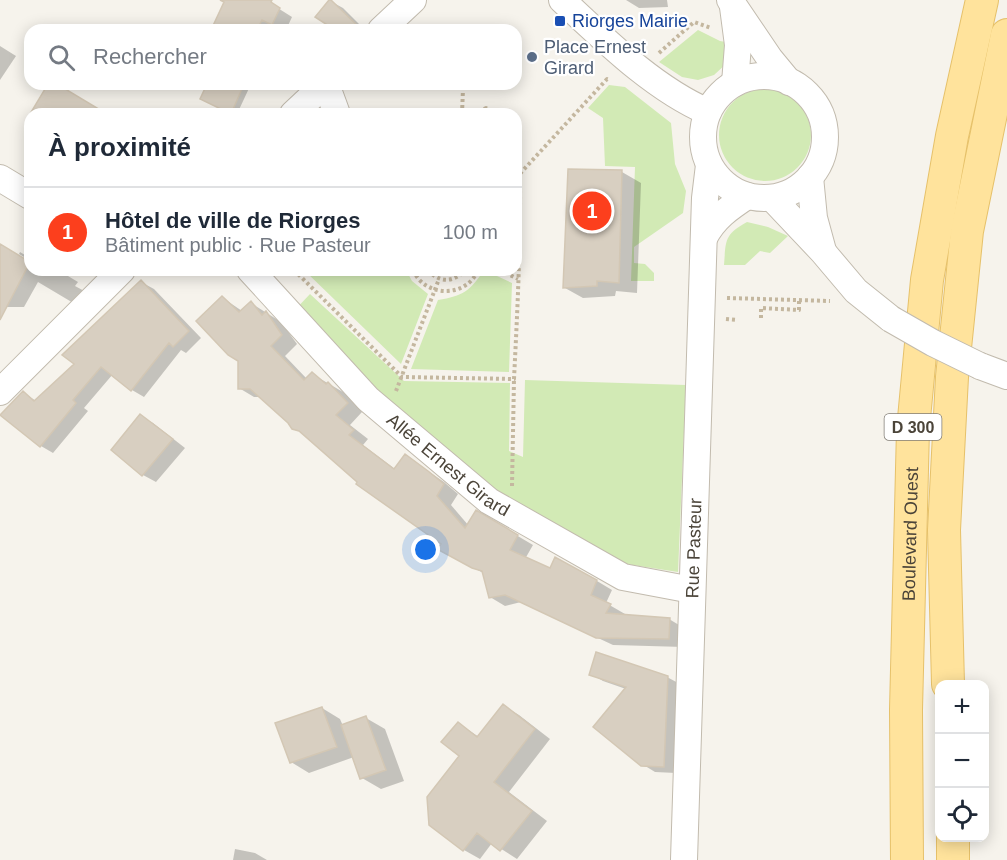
<!DOCTYPE html>
<html lang="fr">
<meta charset="utf-8">
<style>
:root{--surface:#fff;--page:#f2f2f3;--text:#1f2937;--muted:#747a83;--line:#e0e1e3;--accent:#fc3f1d}
body{margin:0;font-family:Arial,sans-serif;background:var(--page);color:var(--text)}
.controls{position:absolute;right:18px;bottom:18px;display:grid;overflow:hidden;border-radius:12px;box-shadow:0 3px 15px #0003}
.controls button{width:54px;height:54px;display:grid;place-items:center;padding:0;border:0;border-bottom:2px solid var(--line);background:var(--surface);color:var(--text);font:30px sans-serif}
.you{position:absolute;left:426px;top:550px;width:21px;height:21px;margin:-15px;border:4px solid #fff;border-radius:50%;background:#1a73e8;box-shadow:0 0 0 9px #1a73e833}
.badge{display:grid;place-items:center;width:39px;height:39px;border-radius:50%;background:var(--accent);color:#fff;font-size:20px;font-weight:700}
.pin{position:absolute;translate:-50% -50%;border:3px solid #fff;box-shadow:0 2px 6px #0006}
.list{margin:0;padding:0;list-style:none}
h2{display:flex;justify-content:space-between;align-items:center;height:78px;margin:0;padding:0 24px;font-size:26px}
h2 small{font-size:20px;font-weight:400;color:var(--muted)}
.list li{display:grid;grid-template-columns:39px 1fr auto;gap:18px;align-items:center;box-sizing:border-box;height:90px;padding:0 24px;border-top:2px solid var(--line)}
.list b{display:block;font-size:22px;white-space:nowrap}
.list p{margin:0;font-size:20px;white-space:nowrap;color:var(--muted)}
.list em{font-size:20px;font-style:normal;color:var(--muted)}
.icon{flex:none;width:33px;height:33px;fill:none;stroke:currentColor;stroke-width:2;stroke-linecap:round;stroke-linejoin:round}
.map{position:relative;flex:none;width:1007px;height:860px;overflow:hidden}
.search{position:absolute;background:var(--surface);box-shadow:0 3px 15px #0003;left:24px;top:24px;width:498px;height:66px;display:flex;align-items:center;gap:15px;box-sizing:border-box;padding:0 21px;border-radius:18px;color:var(--muted);font-size:22px}
.panel{position:absolute;background:var(--surface);box-shadow:0 3px 15px #0003;left:24px;top:108px;width:498px;height:168px;border-radius:18px}
.map>svg:first-child{display:block}
.green{fill:#d2eab5}
.shadow{fill:#0003}
.building{fill:#d8cfc1;stroke:#d3c7b4;stroke-width:1.5}
.lines{fill:none;stroke-linecap:round;stroke-linejoin:round}
.minor-casing{stroke:#c2bbae;stroke-width:28}
.major-casing{stroke:#e6c16a;stroke-width:34}
.path{stroke:#c4b79f;stroke-width:4;stroke-dasharray:3 3;stroke-linecap:butt}
.minor{stroke:#fff;stroke-width:26}
.major{stroke:#ffe39c;stroke-width:32}
.minor-bridge-casing{stroke:#c2bbae;stroke-width:28;stroke-linecap:butt}
.minor-bridge{stroke:#fff;stroke-width:26}
.transit-dot{fill:#1a4fb4;stroke:#fff;stroke-width:2}
.service-dot{fill:#5c6f8a;stroke:#fff;stroke-width:2}
.labels{text-anchor:middle;dominant-baseline:central;stroke-width:4.5;stroke-linejoin:round;paint-order:stroke}
.shield{fill:#fff;stroke:#817c74;stroke-width:1.5}
.shield-label{font-size:16px;font-weight:bold;fill:#4b4439}
.transit-label{font-size:18px;fill:#164399;stroke:#fff;text-anchor:start}
.service-label{font-size:18px;fill:#4e5e75;stroke:#fff;text-anchor:start}
.street-label{font-size:18px;fill:#4b4439;stroke:#fff}
</style>
<div class="map">
<svg width="1007" height="860" viewBox="0 0 1007 860">
<rect width="100%" height="100%" fill="#f6f3ec"/>
<path class="green" d="M 698,30 L 720,41 L 731,43 L 727,63 L 714,75 L 698,80 L 682,77 L 659,62 Z
M 609,85 L 625,87 L 671,123 L 675,164 L 686,191 L 683,213 L 634,247 L 634,263 L 645,264 L 654,273 L 654,281 L 631,281 L 635,167 L 605,166 L 603,118 L 588,108 Z
M719 135a46 46 0 1 1 92 0a46 46 0 1 1-92 0Z
M 747,222 L 768,227 L 788,236 L 770,253 L 760,251 L 745,265 L 724,265 C 726,240 724,235 747,222 Z
M 304,270 L 406,270 L 412,281 L 428,294 L 401,364 Z
M 484,270 L 512,283 L 509,372 L 411,369 L 438,300 C 463,296 470,291 484,270 Z
M 310,294 L 404,381 L 510,383 L 509,451 L 523,457 L 525,380 L 686,385 L 678,572 L 626,564 L 492,495 L 392,413 L 293,312 Z"/>
<path class="shadow" d="M 232,0 L 265,0 L 292,17 L 286,30 L 278,28 L 277,30 L 212,30 Z
M 626,0 L 667,0 L 668,7 L 639,8 Z
M 330,1 L 343,8 L 365,30 L 338,30 Z
M 0,46 L 16,56 L 0,80 Z
M 209,84 L 251,84 L 237,114 L 231,114 L 215,106 Z
M 622,172 L 641,183 L 637,293 L 616,291 L 615,296 L 583,298 L 565,288 Z
M 0,246 L 23,259 L 24,257 L 19,254 L 20,252 L 30,258 L 30,270 L 58,270 L 78,282 L 75,286 L 88,293 L 80,307 L 38,282 L 24,307 L 6,307 L 0,303 Z
M 141,282 L 154,289 L 201,338 L 186,353 L 181,350 L 144,397 L 132,390 L 113,374 L 84,408 L 88,411 L 53,453 L 41,446 L 24,393 L 36,401 L 76,363 Z
M 223,298 L 242,311 L 251,303 L 281,322 L 297,344 L 285,356 L 307,379 L 312,374 L 343,392 L 362,412 L 350,425 L 368,439 L 363,445 L 395,469 L 406,456 L 444,482 L 458,494 L 451,505 L 469,526 L 477,512 L 533,545 L 525,559 L 551,570 L 597,581 L 612,590 L 606,603 L 625,614 L 624,616 L 669,619 L 684,628 L 684,647 L 613,645 L 521,602 L 505,606 L 490,597 L 485,574 L 439,549 L 443,544 L 262,397 L 254,397 L 239,388 L 239,360 Z
M 140,416 L 153,423 L 185,448 L 156,482 L 143,475 Z
M 591,674 L 667,677 L 680,684 L 676,773 L 655,772 L 642,764 L 626,689 L 603,681 Z
M 504,706 L 519,715 L 550,739 L 509,792 L 547,821 L 517,859 L 492,843 L 480,859 L 464,850 L 458,723 L 479,737 Z
M 322,708 L 340,719 L 343,726 L 366,718 L 385,729 L 404,781 L 381,789 L 362,778 L 354,757 L 309,773 L 291,762 Z
M 235,849 L 255,853 L 267,860 L 233,860 Z"/>
<path class="building" d="M 220,0 L 272,0 L 271,2 L 280,8 L 272,25 L 262,20 L 257,30 L 211,30 L 224,2 Z
M 329,0 L 331,0 L 362,30 L 335,30 L 315,17 Z
M 48,84 L 57,84 L 107,114 L 30,114 Z
M 207,84 L 244,84 L 231,114 L 200,99 Z
M 568,169 L 622,170 L 619,283 L 597,281 L 597,286 L 563,288 Z
M 0,244 L 30,262 L 0,320 Z
M 141,280 L 189,331 L 173,347 L 169,343 L 131,391 L 101,367 L 73,400 L 76,403 L 40,447 L 0,415 L 23,391 L 34,401 L 74,364 L 62,355 Z
M 222,296 L 239,312 L 251,301 L 262,315 L 266,311 L 282,335 L 271,346 L 304,380 L 312,372 L 326,384 L 328,382 L 348,403 L 336,415 L 354,430 L 349,435 L 394,469 L 405,454 L 428,471 L 444,484 L 437,496 L 465,528 L 476,510 L 518,535 L 510,550 L 550,568 L 555,557 L 597,580 L 591,595 L 611,604 L 606,613 L 670,618 L 669,639 L 596,638 L 505,595 L 489,598 L 482,571 L 472,568 L 437,549 L 441,544 L 356,484 L 357,482 L 299,431 L 292,429 L 288,423 L 250,389 L 238,389 L 238,361 L 228,355 L 196,321 Z
M 140,414 L 173,439 L 142,476 L 111,450 Z
M 596,652 L 668,676 L 664,767 L 641,766 L 593,727 L 626,687 L 589,675 Z
M 503,704 L 535,729 L 494,782 L 532,811 L 500,851 L 477,833 L 463,851 L 429,825 L 427,797 L 459,756 L 441,742 L 458,722 L 477,737 Z
M 322,707 L 337,747 L 290,763 L 275,723 Z
M 366,716 L 386,770 L 360,779 L 341,725 Z"/>
<g class="lines">
<defs>
<g id="minor">
<path d="M 562,0 C 605,40 653,88 708,112"/>
<path d="M 730,0 L 770,59 L 789,82"/>
<path d="M 733,7 L 738,45 L 735,83"/>
<path d="M 381,30 L 413,0"/>
<circle cx="764" cy="137" r="61"/>
<path d="M 326,84 L 337,114"/>
<path d="M 293,114 L 325,84"/>
<path d="M 810,177 L 814,218 L 823,251"/>
<path d="M 0,178 L 30,196"/>
<path d="M 772,198 L 823,252 L 856,291 L 891,319"/>
<path d="M 704,238 C 714,218 729,208 747,196"/>
<path id="s1" d="M 250,270 L 368,399 L 489,501 L 623,577 L 692,590"/>
<path d="M 980,366 L 1007,376"/>
<path d="M 0,392 L 122,270"/>
<path id="s2" d="M 684,860 L 705,198 L 709,165"/>
</g>
<g id="major">
<path d="M 948,684 L 944,530 L 952,377 L 967,231 L 1007,35"/>
<path d="M 953,838 L 953,860"/>
<path id="s3" d="M 907,860 L 906,710 L 913,429 L 927,280 L 952,136 L 982,0"/>
</g>
</defs>
<use href="#minor" class="minor-casing"/>
<use href="#major" class="major-casing"/>
<path class="path" d="M 659,53 L 694,22 L 711,28
M 462,114 L 463,89
M 473,114 L 486,108 L 492,114
M 516,178 L 607,79 L 609,80
M 294,270 L 402,377 L 514,379 C 518,299 522,219 519,138 L 516,136
M 413,270 C 425,298 467,298 478,270
M 428,270 C 439,283 454,283 465,270
M 500,270 L 518,279
M 727,298 L 830,301
M 761,318 L 761,308 L 799,310 L 799,300
M 726,319 L 737,320
M 396,391 L 439,279
M 512,486 L 514,379"/>
<use href="#minor" class="minor"/>
<use href="#major" class="major"/>
<defs>
<path id="minor-bridge" d="M 891,319 L 933,343 L 980,366"/>
</defs>
<use href="#minor-bridge" class="minor-bridge-casing"/>
<use href="#minor-bridge" class="minor-bridge"/>
</g>
<rect class="transit-dot" x="554" y="15" width="12" height="12" rx="3"/>
<circle class="service-dot" cx="532" cy="57" r="6"/>
<g class="labels">
<rect class="shield" x="884.5" y="414" width="57" height="26" rx="4.5"/>
<g class="shield-label">
<text x="913" y="427">D 300</text>
</g>
<g class="transit-label">
<text x="572" y="21">Riorges Mairie</text>
</g>
<g class="service-label">
<text x="544" y="47">Place Ernest<tspan x="544" dy="21">Girard</tspan></text>
</g>
<g class="street-label">
<text stroke="none"><textPath href="#s1" startOffset="279">Allée Ernest Girard</textPath></text>
<text stroke="none"><textPath href="#s3" startOffset="326">Boulevard Ouest</textPath></text>
<text stroke="none"><textPath href="#s2" startOffset="312">Rue Pasteur</textPath></text>
</g>
</g>
</svg>
<div class="controls">
<button>+</button>
<button>−</button>
<button><svg class="icon" aria-label="locate" viewBox="0 0 24 24"><circle cx="12" cy="12" r="6"/><path d="M12 2v4M12 18v4M2 12h4M18 12h4"/></svg></button>
</div>
<div class="you"></div>
<div class="pin badge" style="left:592px;top:211px">1</div>
<div class="search"><svg class="icon" aria-label="search" viewBox="0 0 24 24"><circle cx="10" cy="10" r="6"/><path d="M15 15l6 6"/></svg>Rechercher</div>
<section class="panel">
<h2>À proximité<small></small></h2>
<ul class="list">
<li><span class="badge">1</span><div><b>Hôtel de ville de Riorges</b><p>Bâtiment public · Rue Pasteur</p></div><em>100 m</em></li>
</ul>
</section>
</div>
